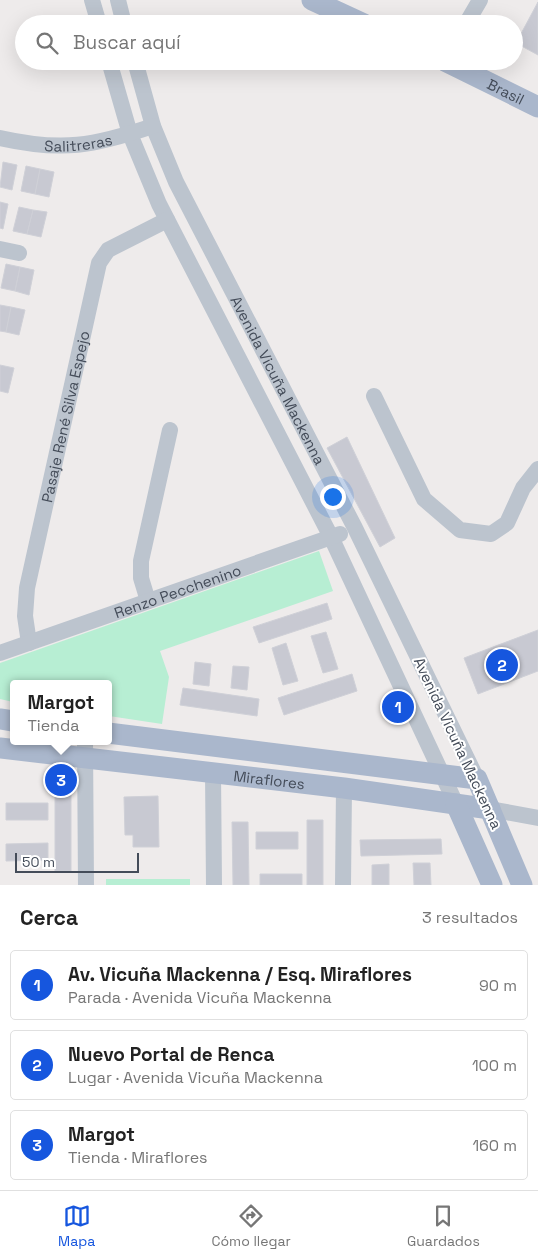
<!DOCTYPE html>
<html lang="es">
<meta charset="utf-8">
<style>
:root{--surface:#fff;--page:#f2f2f2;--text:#222;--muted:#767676;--line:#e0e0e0;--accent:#1656de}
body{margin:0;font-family:"Space Grotesk",sans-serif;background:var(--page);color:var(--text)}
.scale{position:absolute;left:15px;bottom:12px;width:124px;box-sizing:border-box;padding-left:5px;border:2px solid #444c59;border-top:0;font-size:14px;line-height:18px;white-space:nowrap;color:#444c59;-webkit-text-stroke:4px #fff;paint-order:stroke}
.you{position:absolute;left:332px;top:496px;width:18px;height:18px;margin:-12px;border:4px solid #fff;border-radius:50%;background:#1a73e8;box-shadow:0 0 0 8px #1a73e833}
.badge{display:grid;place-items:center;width:32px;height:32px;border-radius:50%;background:var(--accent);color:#fff;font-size:16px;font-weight:700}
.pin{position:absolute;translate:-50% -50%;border:2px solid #fff;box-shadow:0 1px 5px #0006}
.popup{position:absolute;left:10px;top:680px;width:102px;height:65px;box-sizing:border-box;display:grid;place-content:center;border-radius:5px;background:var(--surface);filter:drop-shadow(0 1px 4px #0005);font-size:16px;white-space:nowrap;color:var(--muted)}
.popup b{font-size:19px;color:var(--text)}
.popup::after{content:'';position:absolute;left:50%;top:100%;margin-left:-10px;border:10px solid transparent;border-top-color:var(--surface)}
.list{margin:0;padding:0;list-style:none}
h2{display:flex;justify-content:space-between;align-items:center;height:65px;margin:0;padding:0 20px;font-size:21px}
h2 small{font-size:16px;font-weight:400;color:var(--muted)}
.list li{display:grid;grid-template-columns:32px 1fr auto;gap:15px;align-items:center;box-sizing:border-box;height:70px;margin:0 10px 10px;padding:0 10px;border:1px solid var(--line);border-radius:5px}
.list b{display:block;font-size:19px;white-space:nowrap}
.list p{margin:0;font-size:16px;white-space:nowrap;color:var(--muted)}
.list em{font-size:16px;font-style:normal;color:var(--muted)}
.icon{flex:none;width:28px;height:28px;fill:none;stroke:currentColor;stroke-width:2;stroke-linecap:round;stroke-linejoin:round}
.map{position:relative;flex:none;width:538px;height:885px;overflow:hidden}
.search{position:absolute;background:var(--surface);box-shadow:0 5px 20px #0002;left:15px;right:15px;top:15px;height:55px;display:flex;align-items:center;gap:12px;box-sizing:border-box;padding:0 18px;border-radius:28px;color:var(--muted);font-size:19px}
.sheet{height:305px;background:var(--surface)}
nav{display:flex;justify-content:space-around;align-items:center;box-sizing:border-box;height:70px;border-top:1px solid var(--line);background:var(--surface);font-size:14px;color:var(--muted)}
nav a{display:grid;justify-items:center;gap:2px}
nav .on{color:var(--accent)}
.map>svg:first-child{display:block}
.green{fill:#b7eed3}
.building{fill:#c8c9d2;stroke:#cfd0d7}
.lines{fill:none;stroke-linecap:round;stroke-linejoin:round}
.minor{stroke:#bcc4ce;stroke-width:16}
.major{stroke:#aab7cc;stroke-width:21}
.labels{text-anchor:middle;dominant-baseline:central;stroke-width:4;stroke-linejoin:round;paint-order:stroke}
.street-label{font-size:15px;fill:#444c59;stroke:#fff}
</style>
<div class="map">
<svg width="538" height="885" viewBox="0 0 538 885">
<rect width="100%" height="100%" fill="#eeebeb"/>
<path class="green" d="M 319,551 L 333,591 L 160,651 L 169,677 L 162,724 L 109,716 L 108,684 L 13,684 L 13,702 L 0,699 L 0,663 Z
M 106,879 L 190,879 L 190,885 L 106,885 Z"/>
<path class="building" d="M 538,2 L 538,55 L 516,43 Z
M 3,162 L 17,165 L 12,190 L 0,187 Z
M 26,166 L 40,169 L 35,194 L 21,191 Z
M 40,169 L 54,172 L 49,197 L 35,194 Z
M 0,202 L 8,204 L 3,229 L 0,228 Z
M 19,207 L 33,210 L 27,234 L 13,231 Z
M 33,210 L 47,212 L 41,237 L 27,234 Z
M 6,264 L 20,267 L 15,291 L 1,288 Z
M 20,267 L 34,270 L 29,295 L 15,291 Z
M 0,305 L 11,307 L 6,332 L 0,331 Z
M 11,307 L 25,310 L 19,335 L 6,332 Z
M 0,365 L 14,368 L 8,393 L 0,391 Z
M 347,437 L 395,538 L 380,547 L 327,448 Z
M 327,603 L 332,619 L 259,643 L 253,627 Z
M 538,630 L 538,671 L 478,694 L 464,658 Z
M 326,632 L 338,669 L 323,673 L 311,636 Z
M 286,643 L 298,681 L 283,685 L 272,648 Z
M 195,662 L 211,664 L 209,686 L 193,684 Z
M 233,666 L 249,667 L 247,690 L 231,688 Z
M 352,674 L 357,691 L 284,715 L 278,698 Z
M 183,688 L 259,699 L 257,716 L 180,705 Z
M 64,768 L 75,769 L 73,788 L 48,786 L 48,773 L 64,774 Z
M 55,790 L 71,790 L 71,871 L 55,871 Z
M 158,796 L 159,847 L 133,847 L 133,835 L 125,835 L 124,797 Z
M 6,803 L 48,803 L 48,820 L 6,820 Z
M 307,820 L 323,820 L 323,885 L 307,885 Z
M 232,822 L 248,822 L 249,885 L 233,885 Z
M 256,832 L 298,832 L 298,849 L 256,849 Z
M 441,839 L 442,854 L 361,856 L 360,840 Z
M 48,843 L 48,860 L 6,861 L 6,844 Z
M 413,863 L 430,863 L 431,885 L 414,885 Z
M 389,864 L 389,885 L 372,885 L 372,865 Z
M 260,874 L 302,874 L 302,885 L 260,885 Z"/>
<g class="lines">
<g class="minor">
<path d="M 92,0 L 99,24"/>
<path d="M 118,0 L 124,24"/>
<path d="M 466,24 L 480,0"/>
<path d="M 109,61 L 130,134 L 159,204 L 331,537 L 456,804"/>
<path id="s1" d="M 135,61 L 153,126 L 176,182 L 355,528 L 477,779"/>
<path id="s2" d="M 0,138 C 62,152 94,146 153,126"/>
<path d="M 0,249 L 19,253"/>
<path d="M 374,396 L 424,499 L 460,530 L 491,534 L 507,523 L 523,488 L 538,469"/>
<path d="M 148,601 L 141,578 L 141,561 L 170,430"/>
<path id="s3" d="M 29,643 L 25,616 L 27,588 L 99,263 L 108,250 L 167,220"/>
<path id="s4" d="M 0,653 L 340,534"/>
<path d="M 85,741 L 86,885"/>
<path d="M 213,772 L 214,885"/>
<path d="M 490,809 L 538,818"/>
<path d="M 343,885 L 344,788"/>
</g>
<g class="major">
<path d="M 312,0 L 364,24"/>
<path id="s5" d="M 445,61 L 538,107"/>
<path d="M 0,719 L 13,721"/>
<path d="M 108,733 L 477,779 L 522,885"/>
<path id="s6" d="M 0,748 L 344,788 L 490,809"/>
<path d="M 456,804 L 492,885"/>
</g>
</g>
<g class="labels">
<g class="street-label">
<text stroke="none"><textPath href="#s5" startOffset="68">Brasil</textPath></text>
<text stroke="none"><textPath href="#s2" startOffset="79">Salitreras</textPath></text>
<text stroke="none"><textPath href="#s1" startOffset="351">Avenida Vicuña Mackenna</textPath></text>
<text stroke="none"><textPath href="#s3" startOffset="231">Pasaje René Silva Espejo</textPath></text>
<text stroke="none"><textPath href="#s4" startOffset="188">Renzo Pecchenino</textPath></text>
<text transform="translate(458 743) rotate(65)">Avenida Vicuña Mackenna</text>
<text stroke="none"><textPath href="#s6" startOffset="271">Miraflores</textPath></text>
</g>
</g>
</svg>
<div class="scale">50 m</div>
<div class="you"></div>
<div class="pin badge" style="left:398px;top:707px">1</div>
<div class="pin badge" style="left:502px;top:665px">2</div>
<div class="pin badge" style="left:61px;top:780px">3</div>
<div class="popup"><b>Margot</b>Tienda</div>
<div class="search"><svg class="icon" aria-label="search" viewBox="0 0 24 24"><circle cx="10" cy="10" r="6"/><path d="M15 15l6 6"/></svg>Buscar aquí</div>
</div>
<section class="sheet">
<h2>Cerca<small>3 resultados</small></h2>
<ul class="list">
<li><span class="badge">1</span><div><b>Av. Vicuña Mackenna / Esq. Miraflores</b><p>Parada · Avenida Vicuña Mackenna</p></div><em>90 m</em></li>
<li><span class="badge">2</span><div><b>Nuevo Portal de Renca</b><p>Lugar · Avenida Vicuña Mackenna</p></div><em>100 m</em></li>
<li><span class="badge">3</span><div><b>Margot</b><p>Tienda · Miraflores</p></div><em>160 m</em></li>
</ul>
</section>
<nav>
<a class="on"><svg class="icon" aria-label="map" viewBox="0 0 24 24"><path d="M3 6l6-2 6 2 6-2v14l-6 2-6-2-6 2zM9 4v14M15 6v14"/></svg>Mapa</a>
<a><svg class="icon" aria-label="directions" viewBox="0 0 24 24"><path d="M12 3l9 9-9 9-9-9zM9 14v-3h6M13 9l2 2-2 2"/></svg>Cómo llegar</a>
<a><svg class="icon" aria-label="saved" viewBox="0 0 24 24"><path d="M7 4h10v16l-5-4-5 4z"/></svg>Guardados</a>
</nav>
